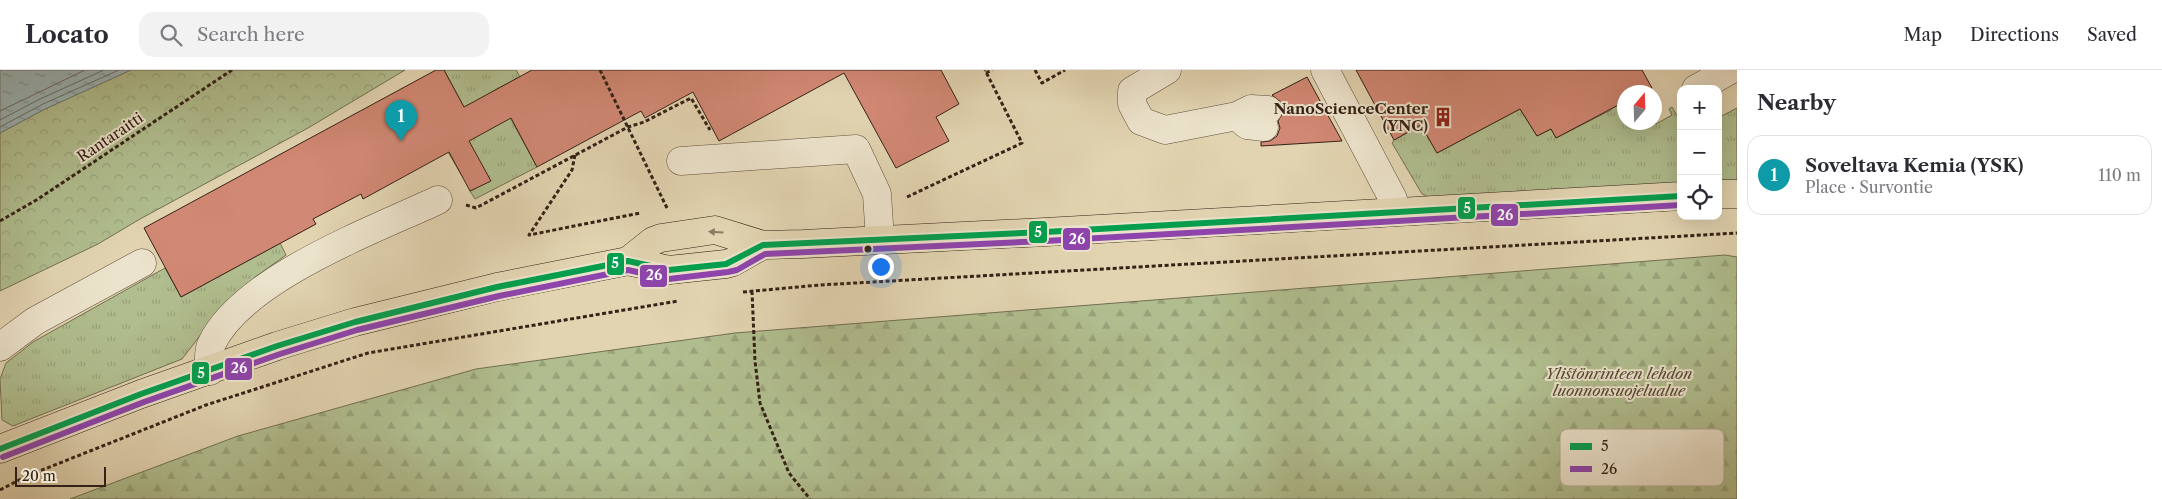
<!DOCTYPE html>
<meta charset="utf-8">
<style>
:root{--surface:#fff;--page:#f2f2f3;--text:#2b2b33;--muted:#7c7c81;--line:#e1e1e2;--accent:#db2777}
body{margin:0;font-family:"Libre Caslon Text",serif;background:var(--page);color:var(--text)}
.controls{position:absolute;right:15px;top:15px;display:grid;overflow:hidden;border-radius:10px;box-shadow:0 5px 20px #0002}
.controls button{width:45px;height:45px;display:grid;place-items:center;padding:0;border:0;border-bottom:1px solid var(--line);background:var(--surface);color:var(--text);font:25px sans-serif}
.compass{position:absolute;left:1617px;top:15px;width:45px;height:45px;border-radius:50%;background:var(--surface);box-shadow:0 5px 20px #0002;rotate:19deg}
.scale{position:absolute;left:15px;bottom:12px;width:91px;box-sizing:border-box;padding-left:5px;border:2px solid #352116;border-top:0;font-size:14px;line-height:18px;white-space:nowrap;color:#352116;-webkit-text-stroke:4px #ece3cc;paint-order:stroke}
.you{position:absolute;left:880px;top:196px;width:18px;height:18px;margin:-12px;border:4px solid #fff;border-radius:50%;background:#1a73e8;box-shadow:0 0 0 8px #1a73e833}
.badge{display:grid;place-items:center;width:32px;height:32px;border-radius:50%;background:var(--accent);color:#fff;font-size:16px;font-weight:700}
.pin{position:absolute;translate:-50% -41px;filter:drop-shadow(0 1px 2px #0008)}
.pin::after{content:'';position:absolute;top:26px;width:18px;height:15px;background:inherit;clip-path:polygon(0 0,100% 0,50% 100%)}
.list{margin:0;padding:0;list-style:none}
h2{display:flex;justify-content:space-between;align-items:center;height:65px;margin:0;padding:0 20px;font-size:21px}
h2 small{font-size:16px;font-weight:400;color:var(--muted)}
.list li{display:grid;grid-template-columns:32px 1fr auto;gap:15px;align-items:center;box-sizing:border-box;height:80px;margin:0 10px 10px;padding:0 10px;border:1px solid var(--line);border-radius:15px}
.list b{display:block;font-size:19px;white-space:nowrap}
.list p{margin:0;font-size:16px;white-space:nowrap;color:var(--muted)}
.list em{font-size:16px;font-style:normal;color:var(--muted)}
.icon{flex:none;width:28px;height:28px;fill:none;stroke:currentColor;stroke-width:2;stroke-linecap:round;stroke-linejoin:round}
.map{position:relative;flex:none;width:1737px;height:429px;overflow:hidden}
header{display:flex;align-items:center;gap:30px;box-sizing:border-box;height:70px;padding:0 25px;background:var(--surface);border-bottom:1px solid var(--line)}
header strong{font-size:24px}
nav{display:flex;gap:28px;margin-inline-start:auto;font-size:18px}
.search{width:350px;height:45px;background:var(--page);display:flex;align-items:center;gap:12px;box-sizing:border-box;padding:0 18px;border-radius:15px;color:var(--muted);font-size:19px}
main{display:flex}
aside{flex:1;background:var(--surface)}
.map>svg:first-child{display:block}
.grass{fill:url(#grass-tufts);stroke:#726f52}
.forest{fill:url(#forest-firs);stroke:#726f52}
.park{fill:url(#park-crowns);stroke:#726f52}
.water{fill:url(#water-ripples);stroke:#727a77}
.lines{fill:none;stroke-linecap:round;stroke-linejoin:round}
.shore{stroke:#686b66;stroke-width:1}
.building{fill:#d18874;stroke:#352116}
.minor-casing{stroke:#604e3d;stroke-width:29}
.major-casing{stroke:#352116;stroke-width:29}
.path{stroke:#352116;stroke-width:3;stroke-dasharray:4 2.5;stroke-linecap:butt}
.minor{stroke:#ece3cc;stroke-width:28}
.major{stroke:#e2d4b1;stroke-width:28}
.bus-1-casing{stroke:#ece3cc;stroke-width:10}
.bus-2-casing{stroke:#ece3cc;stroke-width:10}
.bus-1{stroke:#039f4e;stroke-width:6}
.bus-2{stroke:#8e44ad;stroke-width:6}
.oneway{fill:#8c7a64}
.bus-dot{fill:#352116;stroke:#ece3cc;stroke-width:2}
.labels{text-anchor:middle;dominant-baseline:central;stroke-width:4;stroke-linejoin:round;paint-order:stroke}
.poi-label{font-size:15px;font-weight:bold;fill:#352116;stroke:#ece3cc;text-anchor:end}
.street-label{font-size:15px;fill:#352116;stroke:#ece3cc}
.park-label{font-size:15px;font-style:italic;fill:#544834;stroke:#ece3cc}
.key{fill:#ece3cc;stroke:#b5a995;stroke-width:1}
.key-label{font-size:14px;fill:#352116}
.line-badge{stroke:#ece3cc;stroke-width:2}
.badge-label{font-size:14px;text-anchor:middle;font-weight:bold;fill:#fff}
</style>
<header>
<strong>Locato</strong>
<div class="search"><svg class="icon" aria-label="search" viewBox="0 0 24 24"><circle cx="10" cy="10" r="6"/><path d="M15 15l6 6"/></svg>Search here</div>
<nav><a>Map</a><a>Directions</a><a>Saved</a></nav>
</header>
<main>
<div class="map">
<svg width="1737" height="429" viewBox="0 0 1737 429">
<defs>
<pattern id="grass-tufts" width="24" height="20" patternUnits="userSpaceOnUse" patternTransform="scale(1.25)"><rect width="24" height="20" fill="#b0bd8e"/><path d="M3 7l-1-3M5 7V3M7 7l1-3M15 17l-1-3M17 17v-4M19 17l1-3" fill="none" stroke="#98a27a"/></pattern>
<pattern id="forest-firs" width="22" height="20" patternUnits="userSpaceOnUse" patternTransform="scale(1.25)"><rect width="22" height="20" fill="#b0bd8e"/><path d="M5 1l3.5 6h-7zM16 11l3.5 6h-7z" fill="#98a27a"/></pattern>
<pattern id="park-crowns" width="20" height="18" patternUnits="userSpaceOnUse" patternTransform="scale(1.25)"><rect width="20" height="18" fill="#b0bd8e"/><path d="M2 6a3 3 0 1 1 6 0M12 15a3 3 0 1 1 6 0" fill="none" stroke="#98a27a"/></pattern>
<pattern id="water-ripples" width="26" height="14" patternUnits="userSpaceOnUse" patternTransform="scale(1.25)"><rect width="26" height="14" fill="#9ab5b7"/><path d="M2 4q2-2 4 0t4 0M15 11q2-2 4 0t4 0" fill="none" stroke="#7e9394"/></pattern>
</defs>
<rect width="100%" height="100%" fill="#e2d4b1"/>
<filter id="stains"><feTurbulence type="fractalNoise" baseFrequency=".004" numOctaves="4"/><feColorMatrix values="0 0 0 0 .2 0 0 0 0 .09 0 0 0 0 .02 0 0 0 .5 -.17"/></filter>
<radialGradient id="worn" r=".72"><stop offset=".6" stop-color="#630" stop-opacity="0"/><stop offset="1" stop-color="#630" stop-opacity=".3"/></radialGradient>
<path class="grass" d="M 444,0 L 516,0 L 520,7 L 495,20 L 537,97 L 475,129 L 470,121 L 490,111 L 462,106 L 448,82 L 465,39 Z
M 1636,13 L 1641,22 L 1624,22 L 1624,52 L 1655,52 L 1656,54 L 1672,45 L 1669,39 L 1672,37 L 1681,53 L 1681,114 L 1429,127 L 1422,124 L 1392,73 L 1394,70 L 1421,55 L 1437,83 L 1520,39 L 1537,66 L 1551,59 L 1556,68 L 1611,40 L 1606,30 Z
M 1737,38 L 1737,112 L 1718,113 L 1718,48 Z
M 280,173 L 286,185 L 254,208 L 220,240 L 182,289 L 13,356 L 2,350 L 0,309 L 6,293 L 33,272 L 165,198 L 181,227 Z"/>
<path class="forest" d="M 1725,185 L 1737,187 L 1737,429 L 70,429 L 238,366 L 476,299 L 735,263 Z"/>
<path class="park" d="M 131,0 L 405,0 L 308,58 L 140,149 L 98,174 L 0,221 L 0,63 L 45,39 Z"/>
<path class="water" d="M 0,0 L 131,0 L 45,39 L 0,63 Z"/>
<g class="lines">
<path class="shore" d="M 0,41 L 85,0
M 0,50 L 40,29 L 104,0
M 0,57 L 43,34 L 119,0"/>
</g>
<path class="building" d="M 436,0 L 444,0 L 464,37 L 532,0 L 941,0 L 959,34 L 936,47 L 949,71 L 896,98 L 844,3 L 719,71 L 693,22 L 645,48 L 641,41 L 537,97 L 511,48 L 469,71 L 491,111 L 470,121 L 449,82 L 363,129 L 361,124 L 313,149 L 316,154 L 181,227 L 144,158 Z
M 1356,0 L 1642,0 L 1652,18 L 1643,22 L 1624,22 L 1624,32 L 1556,68 L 1551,59 L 1537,66 L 1520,39 L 1437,83 L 1421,55 L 1394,70 Z
M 1307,7 L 1342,71 L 1261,76 L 1261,72 L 1270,71 L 1277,66 L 1280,58 L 1278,51 L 1284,41 L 1282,33 L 1272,25 Z"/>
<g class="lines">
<defs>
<path id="minor" d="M 1167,0 L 1132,21 L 1132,34 L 1141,51 L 1165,60 L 1237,46
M 1325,0 L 1393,129 L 1394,141
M 1696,19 L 1730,0
M 1264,57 L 1247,55 L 1237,46 L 1251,39 L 1268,40
M 681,91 L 856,79 L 877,124 L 880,170
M 0,277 L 35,251 L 142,193
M 210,301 C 209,292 208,283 211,275 C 241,209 374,160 438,130"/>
<path id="major" d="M 1718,124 L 1737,124
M 628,191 L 653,171 L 661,168 L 715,160 L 763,175 L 803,174 L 1045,162 L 1681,126
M 0,379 L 141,324 L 277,276 L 355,252 L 497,217 L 628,191 L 669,200 L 726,194 L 733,192 L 763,175"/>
</defs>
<use href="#minor" class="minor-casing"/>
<use href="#major" class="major-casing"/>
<path class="path" d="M 600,0 L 667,138
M 1035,0 L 1042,13 L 1065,0
M 986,3 L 992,0
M 575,85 L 572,100 L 529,165 L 640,143
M 907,127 L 1022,73 L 985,0
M 466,135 L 476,138 L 628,57 L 644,52 L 691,28 L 710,60
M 0,151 L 38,129 L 232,0
M 752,221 L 755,291 L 760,333 L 789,403 L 810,429
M 743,222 L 820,215 L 1737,163
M 0,420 L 27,406 L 206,335 L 368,283 L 678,231"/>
<use href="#minor" class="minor"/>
<use href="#major" class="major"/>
<defs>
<path id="bus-1" d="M 0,379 L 141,324 L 277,276 L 355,252 L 497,217 L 628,191 L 669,200 L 726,194 L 763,175 L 1045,162 L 1681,126"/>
<path id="bus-2" d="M 3,387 L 144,332 L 280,284 L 357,260 L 499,226 L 628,200 L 669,209 L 728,202 L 737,200 L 765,184 L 1045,171 L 1681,135"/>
</defs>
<use href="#bus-1" class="bus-1-casing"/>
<use href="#bus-2" class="bus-2-casing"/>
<use href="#bus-1" class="bus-1"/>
<use href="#bus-2" class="bus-2"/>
</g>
<defs><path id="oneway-solid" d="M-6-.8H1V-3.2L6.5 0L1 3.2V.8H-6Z" transform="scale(1.25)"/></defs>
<use class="oneway" href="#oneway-solid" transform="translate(716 162) rotate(-176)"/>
<defs>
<symbol id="building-bare" viewBox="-9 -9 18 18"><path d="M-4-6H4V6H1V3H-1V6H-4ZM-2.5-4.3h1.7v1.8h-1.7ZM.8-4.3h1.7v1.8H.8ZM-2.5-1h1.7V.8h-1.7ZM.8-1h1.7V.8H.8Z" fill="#8f2418" stroke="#ece3cc" stroke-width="2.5" paint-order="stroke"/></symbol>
</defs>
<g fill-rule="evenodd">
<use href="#building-bare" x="1429" y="33" width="28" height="28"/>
</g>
<circle class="bus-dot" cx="868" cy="179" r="4.5"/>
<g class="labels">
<g class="poi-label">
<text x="1428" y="38">NanoScienceCenter<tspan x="1428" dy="17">(YNC)</tspan></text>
</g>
<g class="street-label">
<text transform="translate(110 67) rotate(-34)">Rantaraitti</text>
</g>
<g class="park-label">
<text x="1619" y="303">Ylistönrinteen lehdon<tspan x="1619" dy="17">luonnonsuojelualue</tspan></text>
</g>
</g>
<rect x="1560" y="359" width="164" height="57" rx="8" class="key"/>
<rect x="1570" y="373" width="22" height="7" fill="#039f4e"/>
<rect x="1570" y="396" width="22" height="6" fill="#8e44ad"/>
<g class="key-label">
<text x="1601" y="381">5</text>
<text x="1601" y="404">26</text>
</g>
<g class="line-badge">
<rect x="1457" y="126" width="19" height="24" rx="5" fill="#039f4e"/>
<rect x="1490" y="133" width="29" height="24" rx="5" fill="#8e44ad"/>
<rect x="1028" y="150" width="20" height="24" rx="5" fill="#039f4e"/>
<rect x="1062" y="157" width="29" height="24" rx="5" fill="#8e44ad"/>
<rect x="606" y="182" width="19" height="24" rx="5" fill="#039f4e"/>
<rect x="639" y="194" width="29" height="24" rx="5" fill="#8e44ad"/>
<rect x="224" y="287" width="29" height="24" rx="5" fill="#8e44ad"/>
<rect x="191" y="291" width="19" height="24" rx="5" fill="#039f4e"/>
</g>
<g class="badge-label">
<text x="1467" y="143">5</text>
<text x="1505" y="150">26</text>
<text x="1038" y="167">5</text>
<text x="1077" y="174">26</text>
<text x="615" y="198">5</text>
<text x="654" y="210">26</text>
<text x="239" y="303">26</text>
<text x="201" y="308">5</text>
</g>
<rect width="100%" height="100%" filter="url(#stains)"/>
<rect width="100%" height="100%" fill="url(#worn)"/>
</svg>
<div class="controls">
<button>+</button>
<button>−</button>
<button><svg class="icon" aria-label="locate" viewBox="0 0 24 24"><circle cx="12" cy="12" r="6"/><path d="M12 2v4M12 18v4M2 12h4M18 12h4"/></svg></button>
</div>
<svg class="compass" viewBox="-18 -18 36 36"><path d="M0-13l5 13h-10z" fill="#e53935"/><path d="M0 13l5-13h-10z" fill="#7c7c81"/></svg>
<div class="scale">20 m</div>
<div class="you"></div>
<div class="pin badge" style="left:401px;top:71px;background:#0f9aa8">1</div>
</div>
<aside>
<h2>Nearby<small></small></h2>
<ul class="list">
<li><span class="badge" style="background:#0f9aa8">1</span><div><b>Soveltava Kemia (YSK)</b><p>Place · Survontie</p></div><em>110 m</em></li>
</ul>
</aside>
</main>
